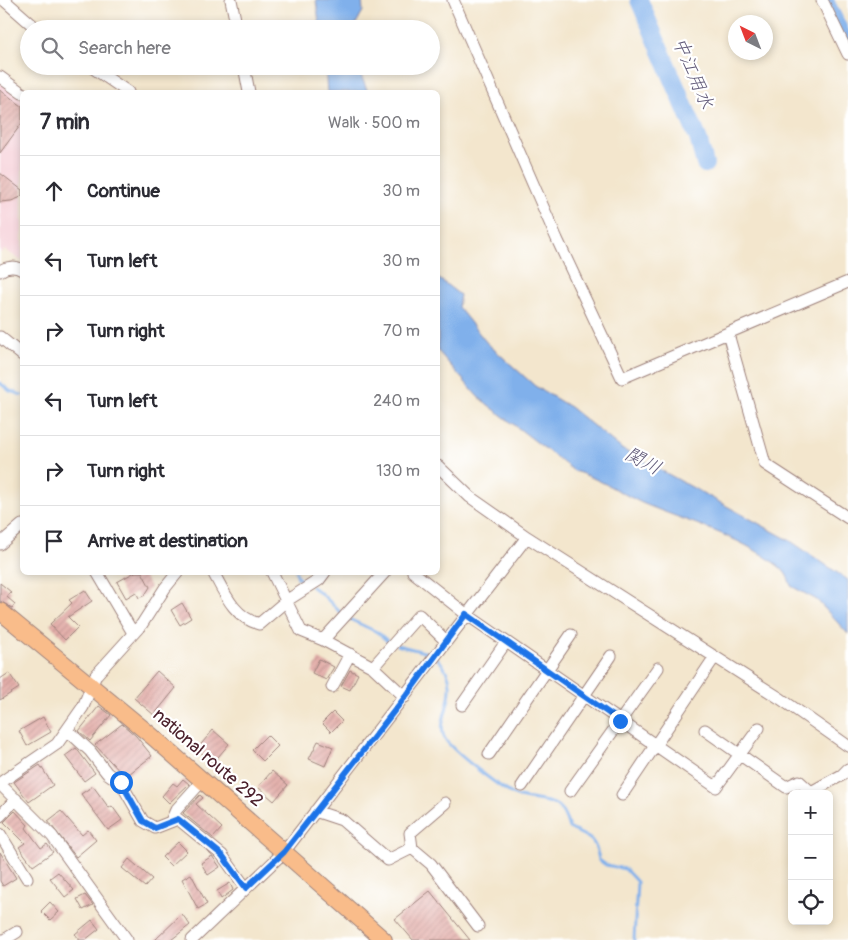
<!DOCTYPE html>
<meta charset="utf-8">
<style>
:root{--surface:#fff;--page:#f7f7f7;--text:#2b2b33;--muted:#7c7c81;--line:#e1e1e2}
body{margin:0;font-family:Pangolin,"Klee One",sans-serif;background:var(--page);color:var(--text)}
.controls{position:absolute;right:15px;bottom:15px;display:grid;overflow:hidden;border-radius:8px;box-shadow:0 2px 8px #0003}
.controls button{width:45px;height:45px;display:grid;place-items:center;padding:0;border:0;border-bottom:1px solid var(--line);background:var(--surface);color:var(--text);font:25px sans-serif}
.compass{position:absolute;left:728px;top:15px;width:45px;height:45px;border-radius:50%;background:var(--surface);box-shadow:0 2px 8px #0003;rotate:318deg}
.stop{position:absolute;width:15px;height:15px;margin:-11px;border:4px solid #1a73e8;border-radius:50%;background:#fff}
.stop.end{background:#1a73e8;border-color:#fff;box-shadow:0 1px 5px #0008}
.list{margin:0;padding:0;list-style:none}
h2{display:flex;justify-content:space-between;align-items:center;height:65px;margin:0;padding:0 20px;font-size:21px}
h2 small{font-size:16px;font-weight:400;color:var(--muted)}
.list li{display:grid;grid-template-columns:32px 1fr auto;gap:15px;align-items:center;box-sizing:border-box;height:70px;padding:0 20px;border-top:1px solid var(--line)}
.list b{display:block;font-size:19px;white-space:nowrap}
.list em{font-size:16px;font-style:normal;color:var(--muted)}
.icon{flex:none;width:28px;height:28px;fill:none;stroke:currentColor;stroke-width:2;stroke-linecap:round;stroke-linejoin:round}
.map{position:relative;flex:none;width:848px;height:940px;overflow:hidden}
.search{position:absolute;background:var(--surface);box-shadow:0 2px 8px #0003;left:20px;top:20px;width:420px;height:55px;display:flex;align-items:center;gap:12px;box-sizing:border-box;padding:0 18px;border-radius:28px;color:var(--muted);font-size:19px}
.panel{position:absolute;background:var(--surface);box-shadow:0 2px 8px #0003;left:20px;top:90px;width:420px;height:485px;border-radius:8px}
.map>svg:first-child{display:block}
.built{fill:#f6cfd7}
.water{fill:#80b0eb;stroke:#65688b}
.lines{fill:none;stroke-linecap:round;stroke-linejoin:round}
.stream{stroke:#80b0eb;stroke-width:3}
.canal{stroke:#80b0eb;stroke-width:10}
.river{stroke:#80b0eb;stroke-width:18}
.building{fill:url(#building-hatch)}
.minor-casing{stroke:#9e827c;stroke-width:13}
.highway-casing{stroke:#9e827c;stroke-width:18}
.minor{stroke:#fff;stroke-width:11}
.highway{stroke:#f9bc8a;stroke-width:16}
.route{stroke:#1a73e8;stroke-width:6}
.labels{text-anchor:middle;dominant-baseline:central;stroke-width:4.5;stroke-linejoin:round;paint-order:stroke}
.street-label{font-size:18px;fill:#4a1f2b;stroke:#fff}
.water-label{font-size:19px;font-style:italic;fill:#605978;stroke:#fff}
</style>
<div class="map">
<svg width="848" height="940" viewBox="0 0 848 940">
<defs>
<pattern id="building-hatch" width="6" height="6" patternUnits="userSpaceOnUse" patternTransform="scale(1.25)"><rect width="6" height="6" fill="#e3aea9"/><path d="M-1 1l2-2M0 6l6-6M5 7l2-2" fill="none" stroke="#c49592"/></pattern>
</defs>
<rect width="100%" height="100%" fill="#fff"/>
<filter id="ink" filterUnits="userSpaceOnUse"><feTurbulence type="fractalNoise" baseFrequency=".02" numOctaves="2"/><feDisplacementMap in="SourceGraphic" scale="10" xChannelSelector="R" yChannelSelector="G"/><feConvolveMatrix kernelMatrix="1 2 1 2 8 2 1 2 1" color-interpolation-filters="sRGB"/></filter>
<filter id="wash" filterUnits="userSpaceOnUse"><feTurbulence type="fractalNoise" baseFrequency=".0096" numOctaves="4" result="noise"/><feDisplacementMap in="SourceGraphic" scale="20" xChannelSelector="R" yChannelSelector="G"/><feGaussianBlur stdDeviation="1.12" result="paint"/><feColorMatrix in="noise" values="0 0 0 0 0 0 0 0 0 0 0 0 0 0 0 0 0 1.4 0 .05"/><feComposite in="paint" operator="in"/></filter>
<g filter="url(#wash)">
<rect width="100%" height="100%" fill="#f3e6cd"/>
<path class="built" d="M 0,82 L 22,99 L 22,261 L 5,250 L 0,253 Z"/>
<path class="water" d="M 316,0 L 362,0 L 363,11 L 353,29 L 320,29 Z
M 325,66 L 357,66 L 368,92 L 327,92 Z
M 438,278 L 460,295 L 458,307 L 487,343 L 535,386 L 570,407 L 622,449 L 789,540 L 848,580 L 848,634 L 817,600 L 791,586 C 788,576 785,571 777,565 C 738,535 687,522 642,503 C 619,492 598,478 574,471 L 478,397 L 438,351 Z"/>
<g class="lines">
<path class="stream" d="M 0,383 L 10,391 L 22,395
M 296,572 L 298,578 L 307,583
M 312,587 L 323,595 L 342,614
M 347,618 L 377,632 L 391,644
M 397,645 L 432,654
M 437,658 C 467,688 435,716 444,737 C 449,749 506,793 519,797 C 530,800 546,800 556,805 C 564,810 567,821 569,828 C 589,839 595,836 599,860 L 606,865 L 625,869 L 637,882 L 634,940"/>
<path class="canal" d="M 829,0 L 848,39"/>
<path class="river" d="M 639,0 L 698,138 L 705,164"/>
</g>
<g id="blocks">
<path class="building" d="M 0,90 L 22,106 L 22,123 L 0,153 Z
M 0,173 L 22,190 L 22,195 L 19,198 L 11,201 L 0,202 Z
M 135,572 L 142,572 L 150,587 L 145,595 L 139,598 L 136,592 L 126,598 L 117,582 Z
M 0,583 L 11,592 L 7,597 L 15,604 L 12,608 L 0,601 Z
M 85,590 L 92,601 L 68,617 L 78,627 L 65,640 L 50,624 L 72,603 L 69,600 Z
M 182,603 L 191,618 L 180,625 L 171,610 Z
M 319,659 L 334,667 L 326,680 L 312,673 Z
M 350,670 L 358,674 L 350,690 L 341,686 Z
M 157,671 L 176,688 L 154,715 L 134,698 Z
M 9,673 L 19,688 L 0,700 L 0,679 Z
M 99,706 L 111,715 L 90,741 L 79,731 Z
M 333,712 L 342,721 L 331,732 L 322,723 Z
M 43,717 L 51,732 L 27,746 L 19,731 Z
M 122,724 L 136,736 L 152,756 L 125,777 L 95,745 Z
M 213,730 L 229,744 L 213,763 L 197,749 Z
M 267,735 L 278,746 L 263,761 L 252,750 Z
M 318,741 L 333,747 L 325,766 L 309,759 Z
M 76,748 L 95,773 L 84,781 L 65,756 Z
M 40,765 L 53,785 L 29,802 L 14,782 Z
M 272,771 L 288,785 L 274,801 L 258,787 Z
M 183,779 L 189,784 L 169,803 L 162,796 L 173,783 L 177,786 Z
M 93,786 L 109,808 L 112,806 L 122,820 L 108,830 L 81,794 Z
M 200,795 L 203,798 L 196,804 L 222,828 L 213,838 L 183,813 Z
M 15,811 L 28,825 L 26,828 L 41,848 L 47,844 L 53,852 L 33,866 L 19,847 L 25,843 L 4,822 Z
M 61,811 L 82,835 L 88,830 L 96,840 L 76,857 L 48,821 Z
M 178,842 L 187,851 L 171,866 L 162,857 Z
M 0,852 L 16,878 L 3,886 L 0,881 Z
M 212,856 L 220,867 L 208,875 L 201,863 Z
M 129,859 L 152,879 L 145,887 L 122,868 Z
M 58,872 L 74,890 L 65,897 L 50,878 Z
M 191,874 L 207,904 L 198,909 L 182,879 Z
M 230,883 L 233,890 L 221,899 L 217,891 Z
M 430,891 L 470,940 L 413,940 L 395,919 Z
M 85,895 L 93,905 L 83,910 L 77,899 Z
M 50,902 L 59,912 L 50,920 L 41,911 Z
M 182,914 L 190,925 L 171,940 L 155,940 Z
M 92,920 L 99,929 L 85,940 L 80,940 L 75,934 Z"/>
</g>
</g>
<g filter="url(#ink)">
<use href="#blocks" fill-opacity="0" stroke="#9e827c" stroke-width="1"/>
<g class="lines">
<defs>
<path id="minor" d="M 4,0 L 37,29
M 231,0 L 237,29
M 453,0 L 557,239 L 622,378 L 848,282
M 822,0 L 848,54
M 90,66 L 128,92
M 244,66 L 249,92
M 0,77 L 22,93
M 0,271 C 7,266 16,266 22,270
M 728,334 L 765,464 L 848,518
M 0,337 L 22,355
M 438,466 L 470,497 L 527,537 L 781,699 L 848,746
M 0,544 L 22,525
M 97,572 L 133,633
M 213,572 C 225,594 234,617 259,624 L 286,601 L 319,580 L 325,572
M 272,572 L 301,631 L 323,640 L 385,572
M 413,572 L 466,614 L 716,787 L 759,728
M 323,640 L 373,667 L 405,697
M 373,667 L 419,615 L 446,641
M 332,687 L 350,654
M 462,705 L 506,642
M 67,730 L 90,751 L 107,773 L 121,783 L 143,821 L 155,828 L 178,819 L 222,855 L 246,888
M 705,730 L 786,787 L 799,781 L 811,792 L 842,775 L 848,769
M 489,754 L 571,635
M 0,783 L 57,744 L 83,707 L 96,675 L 142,624 L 165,588 L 178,572
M 0,784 L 52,836 L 127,940
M 522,786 L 611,656
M 570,791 L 658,668
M 622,795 L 714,658
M 315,811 L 342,820 L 388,860 L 412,848 L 431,864 L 478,926
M 0,816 L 16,799
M 171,821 L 176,810 L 203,780
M 0,834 L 27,878
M 412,848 L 410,833 L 445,803
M 4,940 L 17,932
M 192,940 L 284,852 L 527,537"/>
<path id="highway" d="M 0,611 L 153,737 L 384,940"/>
</defs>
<use href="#minor" class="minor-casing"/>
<use href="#highway" class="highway-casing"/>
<use href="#minor" class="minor"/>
<use href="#highway" class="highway"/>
</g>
</g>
<g class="lines" filter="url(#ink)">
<path class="route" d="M 121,782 L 143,821 L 155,828 L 178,819 L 222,855 L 246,888 L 284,852 L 409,692 L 466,614 L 620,721"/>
</g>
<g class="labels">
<g class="street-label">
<text transform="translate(208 758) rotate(41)">national route 292</text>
</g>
<g class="water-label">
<text transform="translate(693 73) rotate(67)">中江用水</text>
<text transform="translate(643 461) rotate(28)">関川</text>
</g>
</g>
</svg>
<div class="controls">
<button>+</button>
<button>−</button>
<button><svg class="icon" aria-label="locate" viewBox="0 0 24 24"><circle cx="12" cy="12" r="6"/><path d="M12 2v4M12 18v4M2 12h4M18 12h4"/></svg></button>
</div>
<svg class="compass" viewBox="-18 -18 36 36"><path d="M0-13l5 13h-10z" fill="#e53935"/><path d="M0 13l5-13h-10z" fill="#7c7c81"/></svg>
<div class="stop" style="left:121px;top:782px"></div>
<div class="stop end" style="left:620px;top:721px"></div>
<div class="search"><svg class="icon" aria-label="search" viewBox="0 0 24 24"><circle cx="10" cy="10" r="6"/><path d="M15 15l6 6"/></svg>Search here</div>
<section class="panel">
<h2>7 min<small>Walk · 500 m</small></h2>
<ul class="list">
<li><svg class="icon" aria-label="ahead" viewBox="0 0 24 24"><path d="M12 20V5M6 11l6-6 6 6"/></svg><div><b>Continue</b></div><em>30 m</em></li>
<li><svg class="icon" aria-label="left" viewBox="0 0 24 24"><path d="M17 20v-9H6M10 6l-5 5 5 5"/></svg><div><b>Turn left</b></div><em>30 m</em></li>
<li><svg class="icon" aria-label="right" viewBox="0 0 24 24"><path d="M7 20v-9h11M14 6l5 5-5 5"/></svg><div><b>Turn right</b></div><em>70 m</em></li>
<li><svg class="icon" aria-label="left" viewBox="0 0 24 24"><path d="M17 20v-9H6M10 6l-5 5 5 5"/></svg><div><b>Turn left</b></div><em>240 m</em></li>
<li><svg class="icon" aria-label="right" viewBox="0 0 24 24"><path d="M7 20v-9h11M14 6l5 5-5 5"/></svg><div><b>Turn right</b></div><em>130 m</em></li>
<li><svg class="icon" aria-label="arrive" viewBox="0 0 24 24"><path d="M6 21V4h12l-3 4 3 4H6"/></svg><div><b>Arrive at destination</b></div></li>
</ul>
</section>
</div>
